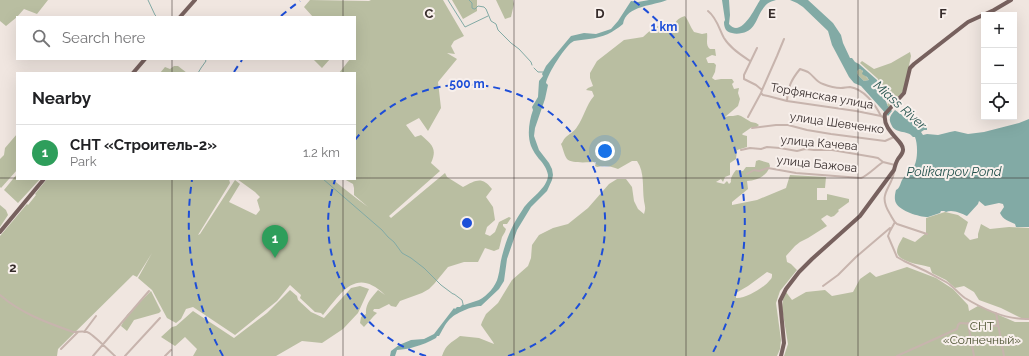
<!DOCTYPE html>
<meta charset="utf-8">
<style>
:root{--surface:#fff;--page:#f2f2f2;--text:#202124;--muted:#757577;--line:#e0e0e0;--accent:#0b8043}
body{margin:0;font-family:Raleway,sans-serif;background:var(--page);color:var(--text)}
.controls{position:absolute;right:12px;top:12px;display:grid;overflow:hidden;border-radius:0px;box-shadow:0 4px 16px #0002}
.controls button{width:36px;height:36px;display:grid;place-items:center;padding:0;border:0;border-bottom:1px solid var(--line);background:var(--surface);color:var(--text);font:20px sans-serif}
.you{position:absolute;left:605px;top:151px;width:14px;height:14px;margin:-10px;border:3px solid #fff;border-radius:50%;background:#1a73e8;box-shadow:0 0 0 6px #1a73e833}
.badge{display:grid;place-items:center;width:26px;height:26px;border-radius:50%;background:var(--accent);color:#fff;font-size:13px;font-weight:700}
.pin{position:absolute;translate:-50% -33px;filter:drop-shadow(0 1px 2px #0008)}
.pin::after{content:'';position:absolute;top:21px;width:14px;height:12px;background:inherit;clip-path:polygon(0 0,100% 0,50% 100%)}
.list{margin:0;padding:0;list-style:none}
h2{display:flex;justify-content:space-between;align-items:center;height:52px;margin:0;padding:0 16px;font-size:17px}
h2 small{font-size:13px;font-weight:400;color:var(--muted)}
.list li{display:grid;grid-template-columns:26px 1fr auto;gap:12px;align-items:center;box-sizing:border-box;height:56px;padding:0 16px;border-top:1px solid var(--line)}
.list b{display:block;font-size:15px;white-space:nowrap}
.list p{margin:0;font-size:13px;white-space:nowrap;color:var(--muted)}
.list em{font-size:13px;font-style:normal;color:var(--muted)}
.icon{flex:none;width:22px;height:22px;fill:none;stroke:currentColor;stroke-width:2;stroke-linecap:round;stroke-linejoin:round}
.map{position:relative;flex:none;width:1029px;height:356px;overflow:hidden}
.search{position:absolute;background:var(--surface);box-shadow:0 4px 16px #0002;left:16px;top:16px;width:340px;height:44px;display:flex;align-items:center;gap:10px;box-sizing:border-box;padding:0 14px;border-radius:0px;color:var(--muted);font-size:15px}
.panel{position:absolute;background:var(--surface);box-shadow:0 4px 16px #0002;left:16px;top:72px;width:340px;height:108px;border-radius:0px}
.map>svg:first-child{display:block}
.green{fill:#b9bea1;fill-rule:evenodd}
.water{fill:#82aaa5;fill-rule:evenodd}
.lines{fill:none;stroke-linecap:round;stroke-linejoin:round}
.stream{stroke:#82aaa5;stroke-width:1}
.minor{stroke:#c7b4ad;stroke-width:2}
.primary{stroke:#77615e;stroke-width:4}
.grid{fill:none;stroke:#362c2b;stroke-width:1;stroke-opacity:0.55}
.ring{fill:none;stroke:#1d4ed8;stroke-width:2;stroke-dasharray:7 5}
.labels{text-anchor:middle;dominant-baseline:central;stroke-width:4;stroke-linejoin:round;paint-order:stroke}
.street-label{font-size:12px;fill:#362c2b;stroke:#f8f0ec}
.park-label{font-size:12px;fill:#4c5231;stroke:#f8f0ec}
.water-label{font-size:13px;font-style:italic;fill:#25534e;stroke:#f8f0ec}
.grid-label{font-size:13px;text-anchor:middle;font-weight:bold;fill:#362c2b;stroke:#f8f0ec;stroke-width:4;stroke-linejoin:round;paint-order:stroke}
.centre{fill:#1d4ed8;stroke:#f8f0ec;stroke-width:2}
.ring-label{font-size:12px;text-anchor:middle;font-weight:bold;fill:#1d4ed8;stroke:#f8f0ec;stroke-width:4;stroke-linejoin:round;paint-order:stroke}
</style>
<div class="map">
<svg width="1029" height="356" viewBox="0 0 1029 356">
<rect width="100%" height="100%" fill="#f0e6e0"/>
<path class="green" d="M 0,0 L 48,0 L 37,14 L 24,9 L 17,17 L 6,26 L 0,21 Z
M 310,0 L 369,1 L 371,0 L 443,0 L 464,36 L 454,41 L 451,46 L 455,54 L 447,53 L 457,59 L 438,82 L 441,108 L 428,131 L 419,118 L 406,125 L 415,137 L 421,135 C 431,144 438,148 431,163 L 440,171 L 389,216 L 391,218 L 445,173 L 447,177 L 463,187 C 476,180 482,176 492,189 L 486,197 L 493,207 L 495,220 L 487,227 L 485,234 L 490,236 L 495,232 L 499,222 L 509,217 L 511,218 L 507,224 L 503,224 L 503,226 L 506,229 L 505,232 L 502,237 L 499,249 L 494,251 L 485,248 L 478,262 L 464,262 L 448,267 L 434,284 L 429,289 L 422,293 L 400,301 L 396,307 L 391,306 L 389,304 L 379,309 L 374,309 L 373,311 L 377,313 C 372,317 369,322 364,327 L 360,323 L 361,317 L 366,314 C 365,304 372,297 378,290 L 385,295 C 356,267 342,292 323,315 L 321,313 L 315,312 L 300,298 L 301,295 L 290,285 L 277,301 L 235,335 L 193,307 L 186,309 L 181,319 L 176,323 L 167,318 L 152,290 L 138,278 L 152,253 L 137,277 L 133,275 L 58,349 L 57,356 L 0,356 L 0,236 L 27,204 L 28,205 L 36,195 L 35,194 L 47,179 L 229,179 L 230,183 L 198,235 L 200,234 L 235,180 L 240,184 L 229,202 L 256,215 L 260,210 L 257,200 L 260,197 L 255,192 L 237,179 L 332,179 L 356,198 L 368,207 L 354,195 L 354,188 L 353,184 L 344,179 L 355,179 L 355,73 L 339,73 L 350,59 L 355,59 L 355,17 L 313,17 L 304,7 Z
M 452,0 L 477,0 L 477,11 L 463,19 Z
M 496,0 L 513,0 L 514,4 L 511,17 L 505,19 Z
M 685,16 C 689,21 690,27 694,32 L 702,34 L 707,33 C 708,39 705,45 710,49 L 715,49 L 716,56 L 712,55 L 706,58 L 708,63 L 714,63 L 716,65 L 715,72 L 712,78 L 715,80 L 721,79 L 732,79 L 734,82 L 732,84 L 734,89 L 739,88 L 738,93 L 740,99 L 738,106 L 725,117 L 729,116 L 733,116 L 738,115 L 741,116 L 751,122 L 756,123 L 759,125 L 757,127 L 752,127 L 742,134 L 743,135 L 747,136 L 747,147 L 737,150 L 736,159 L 730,163 L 730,175 L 725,177 L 723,182 L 721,179 L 716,182 L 724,184 L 727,181 L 729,184 L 731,182 C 730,178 733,174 736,170 L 743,171 L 746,167 L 755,167 L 756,161 L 759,160 L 769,163 L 770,166 C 767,176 758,180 747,181 L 748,189 L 732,202 L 732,205 L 757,200 L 786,188 L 790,175 L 826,177 L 825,188 L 817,188 L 817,200 L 827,200 L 827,194 L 849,199 L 849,202 L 838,210 L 839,211 L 834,216 L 831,217 L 827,215 L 821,219 L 827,226 L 808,238 L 800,242 L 795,246 L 786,256 L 787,262 L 791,264 L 797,270 L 780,291 L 776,303 L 781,340 L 780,349 L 777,356 L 442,356 C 446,344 451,343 460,336 L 479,338 L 494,344 L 493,342 L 481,325 L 482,322 L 486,314 L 498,303 L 512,280 L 528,266 L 531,258 L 532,245 L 539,235 L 553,228 L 568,224 L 588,208 L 609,184 L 617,179 L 626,179 L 632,187 L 634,201 L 638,209 L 644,214 C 646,207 645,207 644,201 C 642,187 645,173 637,161 L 632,161 L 618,169 C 610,166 605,165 597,167 L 595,166 L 596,162 C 589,162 572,164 567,159 C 564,155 563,148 561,144 C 563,142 563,140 565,138 C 569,134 574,132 577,127 C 584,117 586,105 594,96 L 592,91 L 586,90 L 588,88 L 593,86 L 590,78 L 590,73 L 597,61 L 624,40 L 643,37 L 654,27 L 659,26 L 674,26 C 676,20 679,18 685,16 ZM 767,272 L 772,274 C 772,277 772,278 770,280 C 764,288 745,299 736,298 L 736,293 L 748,286 Z
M 910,52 L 911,56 L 904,90 L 889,108 L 887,105 L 888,103 L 885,96 L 885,93 L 880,88 L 878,79 L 860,63 L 862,61 L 874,69 L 891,63 Z
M 313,59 L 330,59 L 322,68 Z
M 174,66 L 178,66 L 187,73 L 160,73 L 165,67 L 170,69 Z
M 860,69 L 862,70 L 864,74 L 869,80 L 864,81 L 858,75 L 857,72 L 858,70 Z
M 17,134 L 17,170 L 1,188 L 0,187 L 0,159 L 4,155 L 5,148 Z
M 17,174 L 17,179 L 40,179 L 18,203 L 4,190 Z
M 0,205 L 6,210 L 8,215 L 0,227 Z
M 945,212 L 958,215 L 968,222 L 964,234 L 970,240 L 978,238 L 978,234 L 981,224 L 990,229 L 1009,227 L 1029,228 L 1029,319 L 1021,318 L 1001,308 L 979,300 L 974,292 L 964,286 L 955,288 L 946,280 L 932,273 L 930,267 C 922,265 898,262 897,252 C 897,246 901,241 903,237 L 915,242 L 926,233 L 926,218 Z
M 907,267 L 936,278 L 953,289 L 968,305 L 969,311 L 978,306 L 1015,322 L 1029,322 L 1029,356 L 784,356 L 788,344 L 782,308 L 783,299 L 786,292 L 792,300 L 806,292 L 825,290 L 832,296 L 853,292 L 860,279 L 870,272 L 876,277 Z
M 360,286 L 369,289 L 358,313 L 343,329 L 322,343 L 302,341 L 276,356 L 193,356 L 197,349 L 185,337 L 175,346 L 161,337 L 172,327 L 176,326 L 193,311 L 234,338 L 267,313 L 290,290 L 297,296 L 298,300 L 311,312 L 324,318 L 351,288 Z
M 151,291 L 161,311 L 159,313 L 134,320 L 127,331 L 121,326 L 127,315 Z"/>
<path class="water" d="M 649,0 L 667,0 C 654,6 626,5 623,24 C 612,33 604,37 589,39 C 584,40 578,40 574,41 C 566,44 547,75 546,83 L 548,85 L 545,99 L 535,128 L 534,136 L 539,150 L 549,163 L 552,169 L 553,175 L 552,180 L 547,191 L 531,207 L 517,230 L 507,259 L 504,281 L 499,289 L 481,306 C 472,306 455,313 449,320 C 445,324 442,331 439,336 L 437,336 L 436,338 C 429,342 422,345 414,347 C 409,349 403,349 397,350 L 395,356 L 390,356 L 391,351 L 399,345 L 411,340 L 424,339 L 434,334 L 454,308 L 455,309 L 457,307 L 460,307 L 463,304 L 464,305 C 469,303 474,302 479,300 C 487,296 496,286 498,277 C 500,270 500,263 502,256 C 507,237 512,225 523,209 C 529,199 548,188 548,175 C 547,169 543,163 539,159 C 536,155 533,151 531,146 C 527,135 529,121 533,110 L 532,107 L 538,97 L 539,81 L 543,76 L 542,74 L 546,66 L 571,36 L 584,33 L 596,34 L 611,29 L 618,21 L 631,1 L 638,2 Z
M 722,0 L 729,0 L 730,15 L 729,24 C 741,39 755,8 760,0 L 776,0 C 772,1 767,3 765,6 C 756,16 757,30 742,33 C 738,34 735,34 732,33 C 726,32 724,28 724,22 L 725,20 Z
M 790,0 L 808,0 L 833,23 L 841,35 L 843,43 L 850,58 L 852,58 L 855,62 L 859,64 L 877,80 L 880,88 L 885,94 L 884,96 L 887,104 L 887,105 L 892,111 L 888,116 L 861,86 L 854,83 L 849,77 L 832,45 L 828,31 L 803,7 L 797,3 ZM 860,69 L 863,71 L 862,74 L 867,77 L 869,80 L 864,81 L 858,75 L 857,72 L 858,70 Z
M 895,110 L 902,115 L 927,128 L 927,130 L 924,130 L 921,132 L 923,135 L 927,134 L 938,135 L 950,132 L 955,131 L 968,134 L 984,132 L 1019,123 L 1029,119 L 1029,227 L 1016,227 L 1015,224 C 1009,221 1003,220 1000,213 L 1004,207 L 1003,204 L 999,203 L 985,206 L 979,201 L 978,204 L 967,216 C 961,213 952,209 946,212 L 944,211 L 941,211 L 940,213 C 936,214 932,216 928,217 C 919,217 900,211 896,203 C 894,199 895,194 896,190 C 900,188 900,184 902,180 C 905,175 910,172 913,168 C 918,162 918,144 915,137 L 913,137 C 907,129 895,135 891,124 C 888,118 891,115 895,110 Z"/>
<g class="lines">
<path class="stream" d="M 148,0 L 155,15 L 157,17
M 448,0 L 465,27 L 488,16
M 469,0 L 472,3 L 472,8 L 474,9 L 475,9 L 478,6 L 484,7 L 486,9 L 491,21 L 496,24 L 498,30 L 511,43 L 519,49 L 531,62 L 532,65
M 534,68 L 538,72 L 543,72
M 198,73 L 201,68 L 206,61 L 205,59
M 323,179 L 382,230 L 388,237 L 394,242 L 402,253 L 411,258 L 424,268 L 441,285 L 453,294 L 454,294 L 462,300 L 463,304"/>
<path class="minor" d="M 708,11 C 717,18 719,29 724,38 C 730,48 741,55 750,61
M 757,48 L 744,75 L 744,79 L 756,85 L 762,90
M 761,93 L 763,95 L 768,96 L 787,101 L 856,111 L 881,116
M 787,101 C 788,87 791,80 800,69 C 803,70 806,71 808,72 C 814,76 816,82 823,84 C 828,86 835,88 841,88 C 844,88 847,87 850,87 C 864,89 875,104 881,116 L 885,118
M 748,117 L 761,93 L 762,90 L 777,56 L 784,39
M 752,128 L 776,125 L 788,125 L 807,130 L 831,134 L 885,141 L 894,137
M 741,150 L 750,148 L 761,149 L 767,147 L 780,148 L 797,151 L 805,149 L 814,150 L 832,150 L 873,157 L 878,158 L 883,162 L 895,165
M 894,172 C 891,190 877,193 890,214 C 892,217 893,221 897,224 L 927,234
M 747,174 L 754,170 L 759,171 L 768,168 L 796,173 L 861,178 C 866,177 877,166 883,162
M 895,222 L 890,231 L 888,236 L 897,257 L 904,261 C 918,267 932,274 946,282 C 953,286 958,293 965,298 C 983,309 1007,320 1029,319
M 823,286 L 838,275 L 856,257 L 890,228
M 0,295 C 20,313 48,323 73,332 C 78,332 82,331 87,332 C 92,333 109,351 115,356
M 996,313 L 1004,356
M 968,323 L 974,356
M 84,332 L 96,316
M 61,349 L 78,332
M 93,356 L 149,291
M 125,356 L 160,318
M 165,356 L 171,350
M 897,356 L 957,329 L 958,325 L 960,323 L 998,326"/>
<path class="primary" d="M 180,17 L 195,0
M 133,73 L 145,59
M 0,232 L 44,179
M 781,356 L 784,343 L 780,301 L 786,289 L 799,272 L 812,259 L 860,216 L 894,170 C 895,166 896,162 898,159 C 900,156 903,154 903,150 C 904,141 882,131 885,114 L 904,93 L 910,68 L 914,64 L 968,22 L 994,10 L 1011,0"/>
</g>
<path class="grid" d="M 172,0 L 172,17M 343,0 L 343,17M 514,0 L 514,356M 686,0 L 686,356M 858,0 L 858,356M 172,59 L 172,73M 343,59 L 343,73M 0,178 L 17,178M 355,178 L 1029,178M 172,179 L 172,356M 343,179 L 343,356"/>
<g class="ring">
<path d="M426 356A139 139 0 0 1 335 180M355 140A139 139 0 1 1 508 356"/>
<path d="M223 356A278 278 0 0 1 192 180M234 72A278 278 0 0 1 242 60M281 16A278 278 0 0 1 300 1M634 1A278 278 0 0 1 711 356"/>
</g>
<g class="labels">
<g class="street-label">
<text transform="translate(822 96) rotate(10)">Торфянская улица</text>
<text transform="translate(837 123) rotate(8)">улица Шевченко</text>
<text transform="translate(819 143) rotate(5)">улица Качева</text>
<text transform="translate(817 164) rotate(6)">улица Бажова</text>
</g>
<g class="park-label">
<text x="982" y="326">СНТ<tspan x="982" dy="14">«Солнечный»</tspan></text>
</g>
<g class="water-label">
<text transform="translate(900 105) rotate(42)">Miass River</text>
<text x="954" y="171">Polikarpov Pond</text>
</g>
</g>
<g class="grid-label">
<text x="429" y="18">C</text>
<text x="600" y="18">D</text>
<text x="772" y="18">E</text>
<text x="943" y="18">F</text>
<text x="13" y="272">2</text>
</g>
<circle cx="467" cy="223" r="6" class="centre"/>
<g class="ring-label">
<text x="664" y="31">1 km</text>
<text x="467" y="88">500 m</text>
</g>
</svg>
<div class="controls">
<button>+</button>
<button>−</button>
<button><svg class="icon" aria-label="locate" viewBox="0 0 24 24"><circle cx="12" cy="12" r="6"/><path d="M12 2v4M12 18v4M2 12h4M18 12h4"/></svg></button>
</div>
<div class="you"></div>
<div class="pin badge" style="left:275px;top:258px;background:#2e9e5b">1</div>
<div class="search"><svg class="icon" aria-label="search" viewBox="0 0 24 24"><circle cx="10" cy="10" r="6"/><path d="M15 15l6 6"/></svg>Search here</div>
<section class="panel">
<h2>Nearby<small></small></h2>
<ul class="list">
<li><span class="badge" style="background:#2e9e5b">1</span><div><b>СНТ «Строитель-2»</b><p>Park</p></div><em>1.2 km</em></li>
</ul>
</section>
</div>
